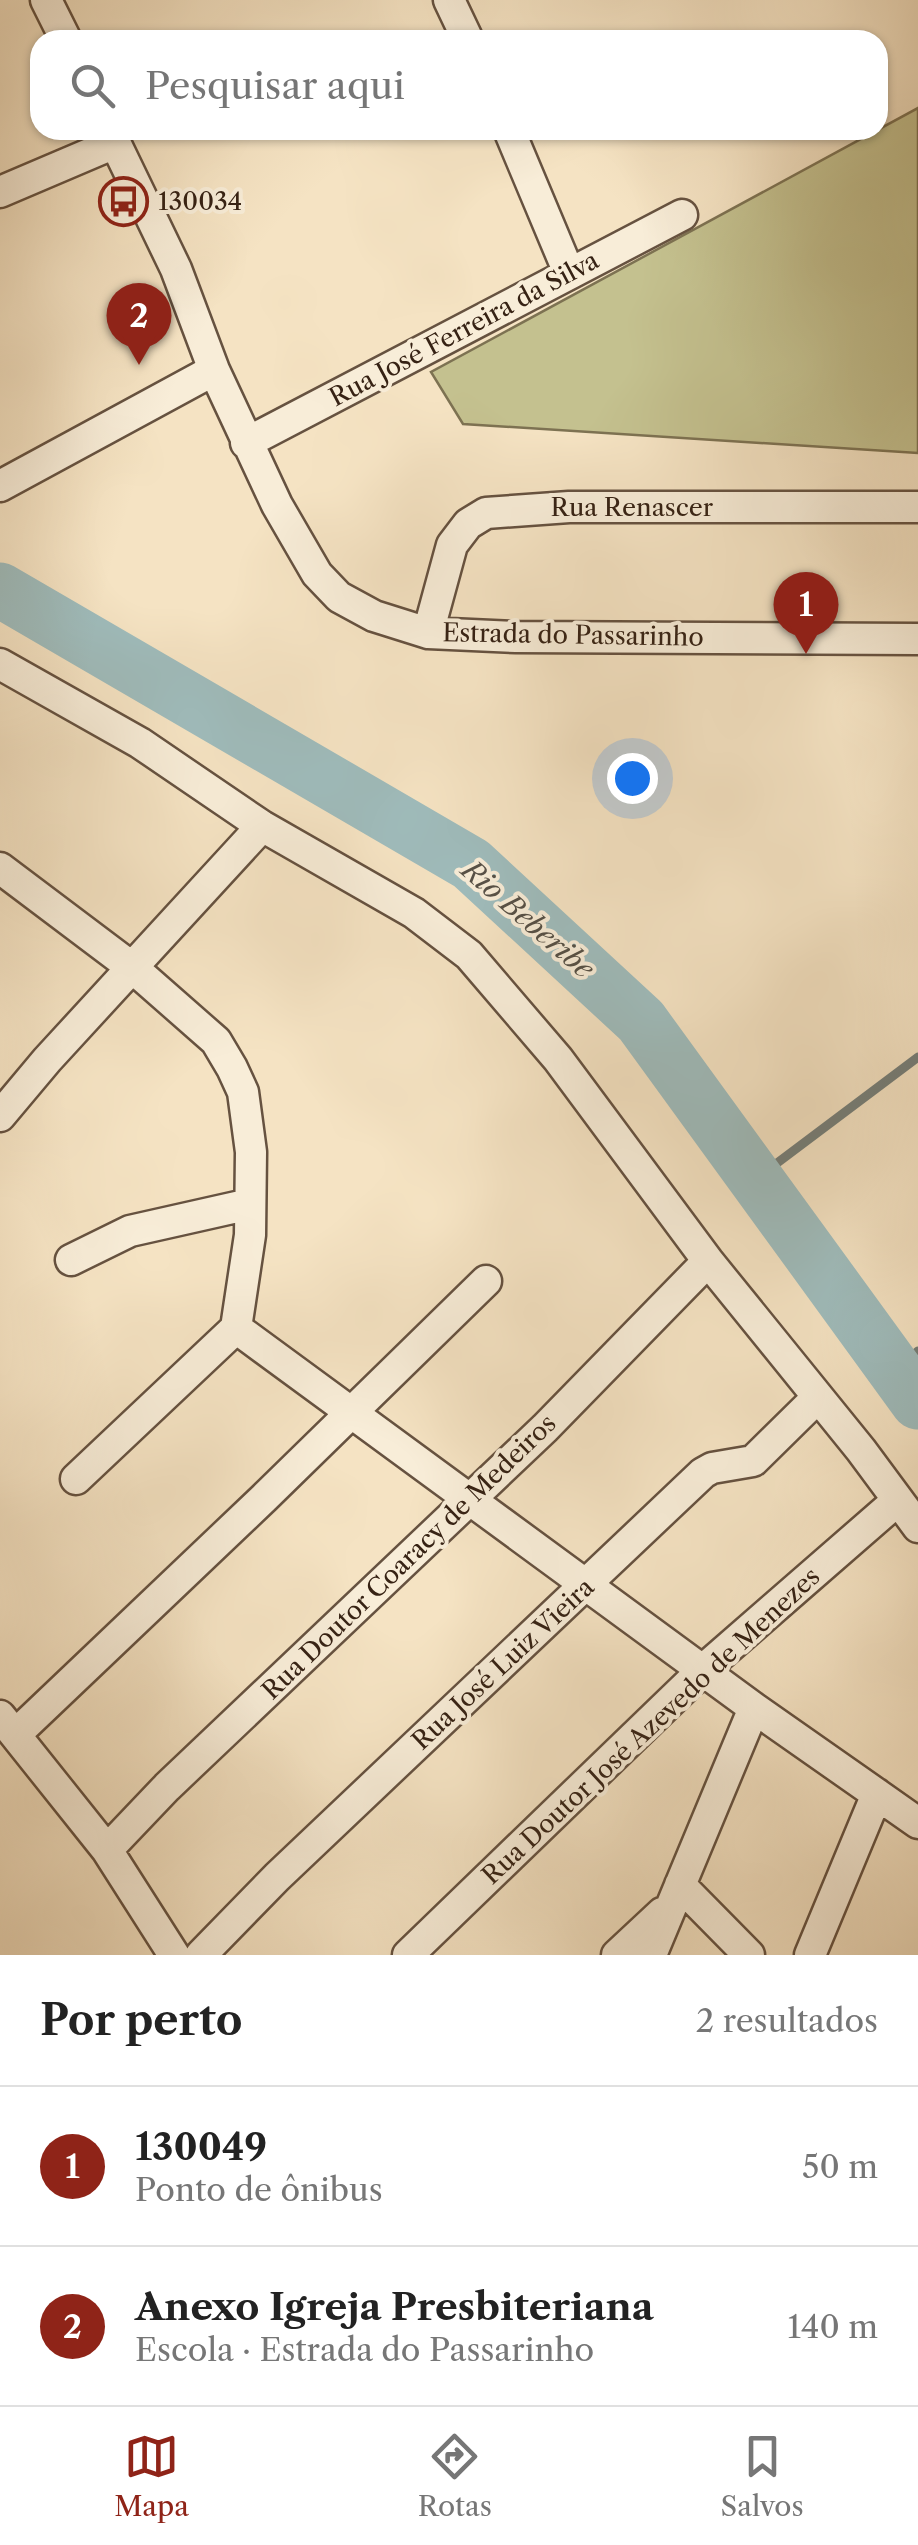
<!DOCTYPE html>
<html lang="pt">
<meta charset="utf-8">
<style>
:root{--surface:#fff;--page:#f6f6f6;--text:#222;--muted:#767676;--line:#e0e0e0;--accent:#8f2418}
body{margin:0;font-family:"Libre Caslon Text",serif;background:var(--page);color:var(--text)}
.you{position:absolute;left:632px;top:778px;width:35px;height:35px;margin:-25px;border:8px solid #fff;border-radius:50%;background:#1a73e8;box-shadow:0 0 0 15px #1a73e833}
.badge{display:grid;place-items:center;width:65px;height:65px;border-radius:50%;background:var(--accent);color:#fff;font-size:32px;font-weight:700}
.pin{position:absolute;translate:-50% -82px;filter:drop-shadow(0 2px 5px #0008)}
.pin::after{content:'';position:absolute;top:52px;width:35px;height:30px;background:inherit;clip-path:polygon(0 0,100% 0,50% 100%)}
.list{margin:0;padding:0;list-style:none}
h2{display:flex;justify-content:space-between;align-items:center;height:130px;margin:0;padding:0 40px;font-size:42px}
h2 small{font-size:32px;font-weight:400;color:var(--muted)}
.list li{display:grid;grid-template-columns:65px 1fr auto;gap:30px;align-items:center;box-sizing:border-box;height:160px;padding:0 40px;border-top:2px solid var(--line)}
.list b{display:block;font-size:38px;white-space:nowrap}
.list p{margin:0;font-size:32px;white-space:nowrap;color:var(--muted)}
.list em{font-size:32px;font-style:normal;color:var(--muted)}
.icon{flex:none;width:55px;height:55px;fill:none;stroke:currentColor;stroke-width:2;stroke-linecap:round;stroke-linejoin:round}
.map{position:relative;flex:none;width:918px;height:1955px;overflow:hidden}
.search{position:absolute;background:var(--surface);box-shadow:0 2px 8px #0004;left:30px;right:30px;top:30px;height:110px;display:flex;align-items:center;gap:25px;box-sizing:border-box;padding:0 35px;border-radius:30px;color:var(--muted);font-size:38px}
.sheet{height:450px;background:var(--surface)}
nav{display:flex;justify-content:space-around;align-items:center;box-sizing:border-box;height:140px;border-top:2px solid var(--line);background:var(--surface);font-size:28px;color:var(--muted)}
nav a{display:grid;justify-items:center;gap:5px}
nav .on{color:var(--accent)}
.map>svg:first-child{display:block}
.green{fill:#c4c18f;stroke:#7d7252;stroke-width:2.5}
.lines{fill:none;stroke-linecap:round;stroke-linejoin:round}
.stream{stroke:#757e79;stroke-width:9}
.river{stroke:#9fbcbc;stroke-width:55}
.minor-casing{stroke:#665240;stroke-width:35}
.minor{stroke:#f8edd8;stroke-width:30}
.labels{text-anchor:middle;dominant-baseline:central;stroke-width:8;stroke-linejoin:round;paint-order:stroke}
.poi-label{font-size:25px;fill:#362214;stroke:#f8edd8;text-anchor:start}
.street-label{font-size:25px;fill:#362214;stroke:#f8edd8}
.water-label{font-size:28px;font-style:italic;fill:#565046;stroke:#f8edd8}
</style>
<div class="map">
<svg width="918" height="1955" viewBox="0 0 918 1955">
<rect width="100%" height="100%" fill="#f5e3c3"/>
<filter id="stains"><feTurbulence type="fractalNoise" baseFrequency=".002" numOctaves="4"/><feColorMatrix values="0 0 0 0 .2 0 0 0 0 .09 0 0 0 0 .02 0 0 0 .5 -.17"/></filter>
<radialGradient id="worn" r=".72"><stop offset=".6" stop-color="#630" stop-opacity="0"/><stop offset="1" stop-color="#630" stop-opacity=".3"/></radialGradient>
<path class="green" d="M 918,108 L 918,453 L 463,424 L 431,372 Z"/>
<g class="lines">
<path class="stream" d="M 756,1179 L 918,1057
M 895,1371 L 918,1351"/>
<path class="river" d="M 0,590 L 471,864 L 641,1021 L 918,1402"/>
<defs>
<path id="minor" d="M 46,0 L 66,40
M 449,0 L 468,40
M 109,130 L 176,269 L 214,370 L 277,505 L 317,574 L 339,597 L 374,616 L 428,633 L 516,637 L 918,639
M 509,130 L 569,273
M 0,192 L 115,143
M 246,443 L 682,215
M 0,486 L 214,370
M 428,633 L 452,545 L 468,524 L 486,513 L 569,507 L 918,507
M 0,664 L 140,743 L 262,826 L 414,913 L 469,955 L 558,1059 L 708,1261 L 861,1450 L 918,1527
M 0,868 L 134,969 L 216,1041 L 232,1068 L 243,1092 L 251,1152 L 250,1235 L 236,1328
M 0,1116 L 47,1060 L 262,826
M 71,1260 L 130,1231 L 250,1204
M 236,1328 L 754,1708 L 918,1823
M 76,1479 L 236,1328
M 0,1716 L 107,1850 L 174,1955
M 16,1734 L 264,1498 L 486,1281
M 107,1850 L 167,1787 L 545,1428 L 708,1261
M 680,1885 L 749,1955
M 201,1955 L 277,1877 L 703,1473 L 712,1468 L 753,1461 L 818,1397
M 408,1955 L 704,1669 L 898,1500
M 617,1955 L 662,1913
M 651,1955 L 754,1708
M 810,1955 L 877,1794"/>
</defs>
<use href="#minor" class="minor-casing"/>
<use href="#minor" class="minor"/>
</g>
<defs>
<symbol id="bus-ring" viewBox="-11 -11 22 22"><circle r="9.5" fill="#f8edd8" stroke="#8f2418" stroke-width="1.5"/><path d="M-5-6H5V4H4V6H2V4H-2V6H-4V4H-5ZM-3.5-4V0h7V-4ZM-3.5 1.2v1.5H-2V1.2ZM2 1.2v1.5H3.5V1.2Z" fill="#8f2418"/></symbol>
</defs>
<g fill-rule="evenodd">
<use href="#bus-ring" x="96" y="174" width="55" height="55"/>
</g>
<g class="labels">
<g class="poi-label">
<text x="158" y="201">130034</text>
</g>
<g class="street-label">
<text transform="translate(464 329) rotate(-28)">Rua José Ferreira da Silva</text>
<text x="632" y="507">Rua Renascer</text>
<text transform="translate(573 635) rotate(1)">Estrada do Passarinho</text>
<text transform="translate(409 1557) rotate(-44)">Rua Doutor Coaracy de Medeiros</text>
<text transform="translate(503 1664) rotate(-43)">Rua José Luiz Vieira</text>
<text transform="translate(651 1726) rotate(-43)">Rua Doutor José Azevedo de Menezes</text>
</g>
<g class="water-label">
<text transform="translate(528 919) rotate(41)">Rio Beberibe</text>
</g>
</g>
<rect width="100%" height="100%" filter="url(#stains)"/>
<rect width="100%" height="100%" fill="url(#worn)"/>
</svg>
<div class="you"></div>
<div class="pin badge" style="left:806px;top:654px">1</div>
<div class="pin badge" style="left:139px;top:365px">2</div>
<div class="search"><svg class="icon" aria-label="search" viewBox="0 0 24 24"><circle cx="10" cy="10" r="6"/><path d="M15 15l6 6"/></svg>Pesquisar aqui</div>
</div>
<section class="sheet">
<h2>Por perto<small>2 resultados</small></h2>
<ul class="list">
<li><span class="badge">1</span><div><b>130049</b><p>Ponto de ônibus</p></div><em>50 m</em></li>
<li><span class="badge">2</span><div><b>Anexo Igreja Presbiteriana</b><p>Escola · Estrada do Passarinho</p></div><em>140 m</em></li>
</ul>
</section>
<nav>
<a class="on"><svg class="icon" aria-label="map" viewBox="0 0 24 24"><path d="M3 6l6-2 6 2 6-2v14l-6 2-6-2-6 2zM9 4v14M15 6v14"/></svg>Mapa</a>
<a><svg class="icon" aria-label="directions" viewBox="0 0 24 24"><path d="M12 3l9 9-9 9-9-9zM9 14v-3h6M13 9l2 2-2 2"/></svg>Rotas</a>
<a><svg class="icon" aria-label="saved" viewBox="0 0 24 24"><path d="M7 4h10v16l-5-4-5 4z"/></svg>Salvos</a>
</nav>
